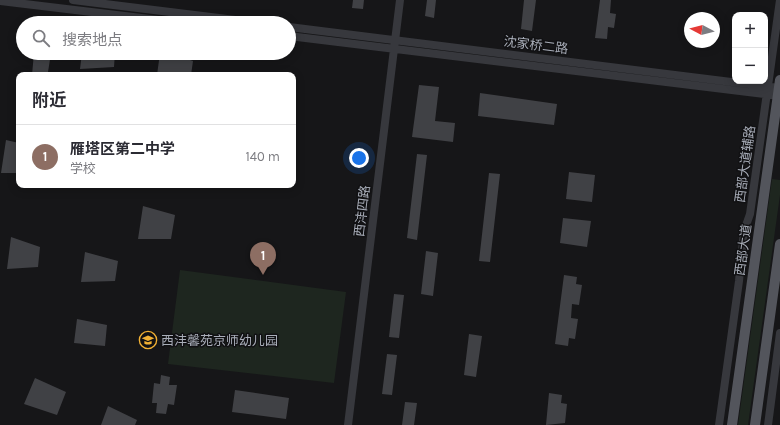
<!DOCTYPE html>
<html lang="zh">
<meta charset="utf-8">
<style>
:root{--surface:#fff;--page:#f7f7f7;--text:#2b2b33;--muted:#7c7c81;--line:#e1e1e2;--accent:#856733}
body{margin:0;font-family:Karla,"Noto Sans SC",sans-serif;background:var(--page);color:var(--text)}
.controls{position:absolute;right:12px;top:12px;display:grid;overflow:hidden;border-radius:8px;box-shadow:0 2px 10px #0003}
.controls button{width:36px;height:36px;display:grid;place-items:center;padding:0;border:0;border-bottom:1px solid var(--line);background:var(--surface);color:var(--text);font:20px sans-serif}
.compass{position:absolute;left:684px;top:12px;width:36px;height:36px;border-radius:50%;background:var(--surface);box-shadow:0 2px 10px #0003;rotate:277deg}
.you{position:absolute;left:359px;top:158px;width:14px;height:14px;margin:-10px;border:3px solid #fff;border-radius:50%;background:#1a73e8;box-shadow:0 0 0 6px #1a73e833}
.badge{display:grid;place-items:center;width:26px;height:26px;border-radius:50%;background:var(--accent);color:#fff;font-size:13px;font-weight:700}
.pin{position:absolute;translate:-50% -33px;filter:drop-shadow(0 1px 2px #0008)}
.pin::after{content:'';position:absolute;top:21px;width:14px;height:12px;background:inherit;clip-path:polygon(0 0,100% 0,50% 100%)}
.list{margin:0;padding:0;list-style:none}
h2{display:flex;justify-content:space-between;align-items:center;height:52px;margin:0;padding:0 16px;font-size:17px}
h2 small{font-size:13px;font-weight:400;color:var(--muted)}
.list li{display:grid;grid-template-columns:26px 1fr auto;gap:12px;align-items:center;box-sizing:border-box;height:64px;padding:0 16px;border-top:1px solid var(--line)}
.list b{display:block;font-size:15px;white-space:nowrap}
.list p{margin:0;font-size:13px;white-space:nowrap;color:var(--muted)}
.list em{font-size:13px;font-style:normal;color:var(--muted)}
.icon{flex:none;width:22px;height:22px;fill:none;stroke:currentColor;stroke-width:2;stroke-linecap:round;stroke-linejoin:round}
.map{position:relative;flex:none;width:780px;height:425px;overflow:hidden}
.search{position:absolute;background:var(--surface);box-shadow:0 2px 10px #0003;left:16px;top:16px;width:280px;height:44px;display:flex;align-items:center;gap:10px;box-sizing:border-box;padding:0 14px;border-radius:22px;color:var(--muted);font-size:15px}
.panel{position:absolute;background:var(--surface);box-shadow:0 2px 10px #0003;left:16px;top:72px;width:280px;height:116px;border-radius:8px}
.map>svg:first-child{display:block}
.green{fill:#1e261f}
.building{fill:#404145}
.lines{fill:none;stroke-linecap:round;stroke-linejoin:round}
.minor{stroke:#37383d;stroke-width:8}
.major{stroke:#53555c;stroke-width:10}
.labels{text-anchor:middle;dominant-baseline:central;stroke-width:3;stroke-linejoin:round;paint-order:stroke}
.street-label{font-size:13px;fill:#a8adb8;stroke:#111113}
.poi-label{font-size:13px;fill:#a8adb8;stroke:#111113;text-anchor:start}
</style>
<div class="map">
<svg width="780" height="425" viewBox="0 0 780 425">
<rect width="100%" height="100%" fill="#161618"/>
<path class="green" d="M 772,179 L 780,180 L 780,195 L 748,425 L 738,425 Z
M 180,270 L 346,292 L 334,383 L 168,364 Z"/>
<path class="building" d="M 353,0 L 364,0 L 363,9 L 352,8 Z
M 427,0 L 436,0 L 434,18 L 425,16 Z
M 524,0 L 536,0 L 532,31 L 521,29 Z
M 600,0 L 611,0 L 610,13 L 616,14 L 614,28 L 608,27 L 607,39 L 595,38 Z
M 34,53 L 51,53 L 48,72 L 44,72 L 44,75 L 32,75 Z
M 82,53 L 115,53 L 114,67 L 80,69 Z
M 160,53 L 170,53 L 193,61 L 191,75 L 157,75 Z
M 419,85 L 439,87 L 435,121 L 455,123 L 453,142 L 412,137 Z
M 480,93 L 557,104 L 554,125 L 478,116 Z
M 6,140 L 19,143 L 19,173 L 1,173 Z
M 417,154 L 427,155 L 417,240 L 407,238 Z
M 569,172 L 595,175 L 592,202 L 566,199 Z
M 489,173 L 500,174 L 490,262 L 479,261 Z
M 143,206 L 175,215 L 171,239 L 138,239 Z
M 563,218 L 591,221 L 587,247 L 560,243 Z
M 11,237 L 40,247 L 38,267 L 7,269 Z
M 426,251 L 438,253 L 433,296 L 421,294 Z
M 85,252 L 118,261 L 115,281 L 81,282 Z
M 564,275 L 577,277 L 576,284 L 582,285 L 579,305 L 572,304 L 571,318 L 578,319 L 575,339 L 569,338 L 568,346 L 555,344 Z
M 394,294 L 404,295 L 399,338 L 389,337 Z
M 77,319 L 107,325 L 105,346 L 74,343 Z
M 469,334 L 482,336 L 476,377 L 464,375 Z
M 387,354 L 397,355 L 392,395 L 382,394 Z
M 161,375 L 170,377 L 169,385 L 177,385 L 174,405 L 168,404 L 166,414 L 156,413 L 157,403 L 152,403 L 154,383 L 160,384 Z
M 35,378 L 66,392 L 57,415 L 24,404 Z
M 235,390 L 289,398 L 286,419 L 232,412 Z
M 549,393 L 562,395 L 561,403 L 567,404 L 565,423 L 546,425 Z
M 405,402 L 417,403 L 414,425 L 402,425 Z
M 108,406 L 137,420 L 135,425 L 101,425 Z"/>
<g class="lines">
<path class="minor" d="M 73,0 L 259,23
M 0,1 L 183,23
M 289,27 L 780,88
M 289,36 L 780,96
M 348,425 L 400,0
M 719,425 L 739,281 L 744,231 L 750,214 L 780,0
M 768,425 L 780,333"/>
<path class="major" d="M 732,425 L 780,80
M 755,425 L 780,244"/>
</g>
<defs>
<symbol id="school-ring" viewBox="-11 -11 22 22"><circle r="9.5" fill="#111113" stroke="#f2b134" stroke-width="1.5"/><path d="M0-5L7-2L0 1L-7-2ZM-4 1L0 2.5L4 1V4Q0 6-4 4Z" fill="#f2b134"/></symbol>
</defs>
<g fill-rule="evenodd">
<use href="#school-ring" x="138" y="330" width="20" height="20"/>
</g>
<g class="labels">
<g class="street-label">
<text transform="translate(536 45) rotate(7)">沈家桥二路</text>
<text transform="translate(745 164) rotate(-82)">西部大道辅路</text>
<text transform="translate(362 211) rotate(-83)">西沣四路</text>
<text transform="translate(743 250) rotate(-82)">西部大道</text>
</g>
<g class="poi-label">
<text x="161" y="340">西沣馨苑京师幼儿园</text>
</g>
</g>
</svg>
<div class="controls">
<button>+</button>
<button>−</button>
</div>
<svg class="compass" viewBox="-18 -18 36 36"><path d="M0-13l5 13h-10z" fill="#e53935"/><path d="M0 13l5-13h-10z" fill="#7c7c81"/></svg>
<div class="you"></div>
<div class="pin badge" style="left:263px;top:275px;background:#8d6e63">1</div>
<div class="search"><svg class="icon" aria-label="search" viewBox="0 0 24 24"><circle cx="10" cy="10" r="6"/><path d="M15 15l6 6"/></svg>搜索地点</div>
<section class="panel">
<h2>附近<small></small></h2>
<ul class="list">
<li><span class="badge" style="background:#8d6e63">1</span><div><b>雁塔区第二中学</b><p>学校</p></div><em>140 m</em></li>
</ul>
</section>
</div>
